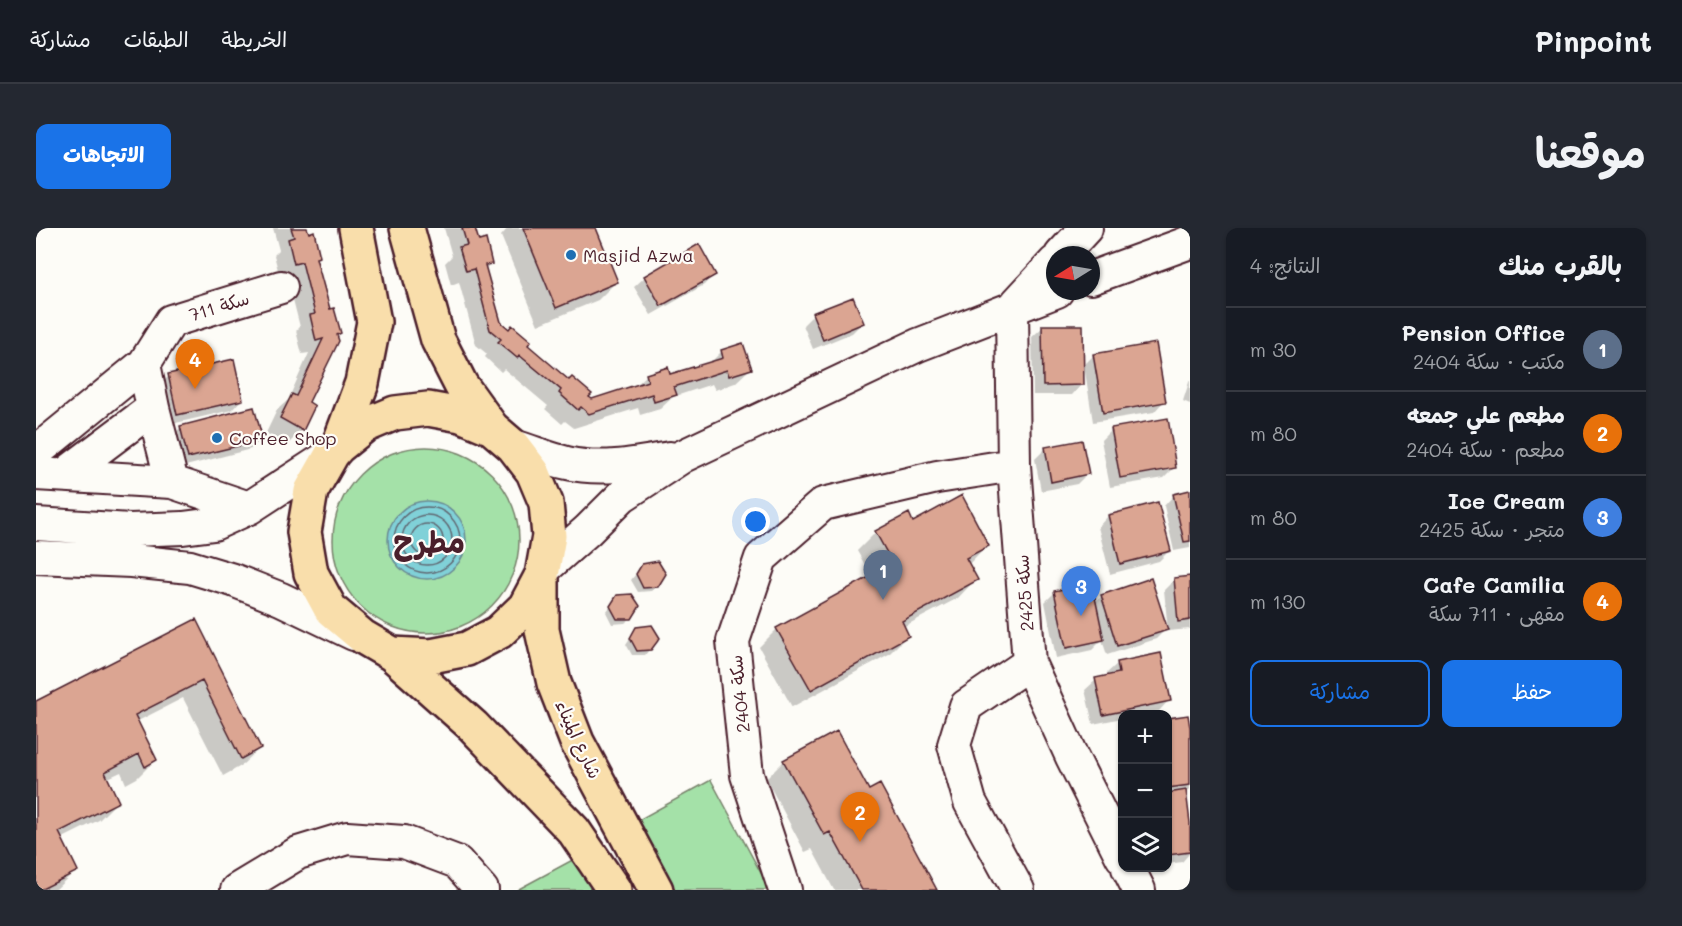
<!DOCTYPE html>
<html lang="ar">
<meta charset="utf-8">
<style>
:root{--surface:#171b24;--page:#242831;--text:#f1f3f6;--muted:#9ea1a6;--line:#363941;--accent:#1a73e8}
body{margin:0;font-family:Mali,"Playpen Sans Arabic",sans-serif;background:var(--page);color:var(--text);direction:rtl}
.controls{position:absolute;right:18px;bottom:18px;display:grid;overflow:hidden;border-radius:12px;box-shadow:0 2px 4px #0004}
.controls button{width:54px;height:54px;display:grid;place-items:center;padding:0;border:0;border-bottom:2px solid var(--line);background:var(--surface);color:var(--text);font:30px sans-serif}
.compass{position:absolute;left:1010px;top:18px;width:54px;height:54px;border-radius:50%;background:var(--surface);box-shadow:0 2px 4px #0004;rotate:259deg}
.you{position:absolute;left:720px;top:294px;width:21px;height:21px;margin:-15px;border:4px solid #fff;border-radius:50%;background:#1a73e8;box-shadow:0 0 0 9px #1a73e833}
.badge{display:grid;place-items:center;width:39px;height:39px;border-radius:50%;background:var(--accent);color:#fff;font-size:20px;font-weight:700}
.pin{position:absolute;translate:-50% -50px;filter:drop-shadow(0 2px 3px #0008)}
.pin::after{content:'';position:absolute;top:32px;width:21px;height:18px;background:inherit;clip-path:polygon(0 0,100% 0,50% 100%)}
.list{margin:0;padding:0;list-style:none}
h2{display:flex;justify-content:space-between;align-items:center;height:78px;margin:0;padding:0 24px;font-size:26px}
h2 small{font-size:20px;font-weight:400;color:var(--muted)}
.list li{display:grid;grid-template-columns:39px 1fr auto;gap:18px;align-items:center;box-sizing:border-box;height:84px;padding:0 24px;border-top:2px solid var(--line)}
.list b{display:block;font-size:22px;white-space:nowrap}
.list p{margin:0;font-size:20px;white-space:nowrap;color:var(--muted)}
.list em{font-size:20px;font-style:normal;color:var(--muted)}
.actions{display:flex;gap:12px;padding:18px 24px}
.actions a{flex:1;padding:14px 0;border:2px solid var(--accent);border-radius:12px;text-align:center;font-size:21px;color:var(--accent)}
.actions .main{background:var(--accent);color:#fff}
.icon{flex:none;width:33px;height:33px;fill:none;stroke:currentColor;stroke-width:2;stroke-linecap:round;stroke-linejoin:round}
.map{position:relative;flex:none;width:1154px;height:662px;overflow:hidden;direction:ltr;border-radius:12px}
header{display:flex;align-items:center;gap:36px;box-sizing:border-box;height:84px;padding:0 30px;background:var(--surface);border-bottom:2px solid var(--line)}
header strong{font-size:28px}
nav{display:flex;gap:33px;margin-inline-start:auto;font-size:21px}
.intro{display:flex;align-items:center;justify-content:space-between;box-sizing:border-box;height:144px;padding:0 36px}
h1{margin:0;font-size:42px}
.button{padding:15px 27px;border-radius:12px;background:var(--accent);color:#fff;font-size:21px;font-weight:700}
main{display:flex;gap:36px;padding:0 36px}
aside{flex:1;background:var(--surface);border-radius:12px;box-shadow:0 2px 4px #0004}
.map>svg:first-child{display:block}
.green{fill:#a4e1a8;stroke:#77806a;stroke-width:1.5}
.water{fill:#80d1d8;stroke:#6a8a93;stroke-width:1.5}
.shadow{fill:#0003}
.lines{fill:none;stroke-linecap:round;stroke-linejoin:round}
.shore{stroke:#606670;stroke-width:1.5}
.building{fill:#dba592;stroke:#4a1f2b;stroke-width:1.5}
.minor-casing{stroke:#4a1f2b;stroke-width:36}
.major-casing{stroke:#4a1f2b;stroke-width:38}
.minor{stroke:#fdfcf7;stroke-width:32}
.major{stroke:#f9deab;stroke-width:33}
.poi-dot{fill:#1f6fb2;stroke:#fdfcf7;stroke-width:2}
.labels{text-anchor:middle;dominant-baseline:central;stroke-width:4.5;stroke-linejoin:round;paint-order:stroke}
.poi-label{font-size:18px;fill:#4a1f2b;stroke:#fdfcf7;text-anchor:start}
.street-label{font-size:18px;fill:#4a1f2b;stroke:#fdfcf7}
.town-label{font-size:30px;font-weight:bold;fill:#4a1f2b;stroke:#fdfcf7}
</style>
<header>
<strong>Pinpoint</strong>
<nav><a>الخريطة</a><a>الطبقات</a><a>مشاركة</a></nav>
</header>
<div class="intro"><h1>موقعنا</h1><a class="button">الاتجاهات</a></div>
<main>
<aside>
<h2>بالقرب منك<small>النتائج: 4</small></h2>
<ul class="list">
<li><span class="badge" style="background:#5c6f8a">1</span><div><b>Pension Office</b><p>مكتب · سكة 2404</p></div><em>30 m</em></li>
<li><span class="badge" style="background:#e8710a">2</span><div><b>مطعم علي جمعه</b><p>مطعم · سكة 2404</p></div><em>80 m</em></li>
<li><span class="badge" style="background:#3f7fe0">3</span><div><b>Ice Cream</b><p>متجر · سكة 2425</p></div><em>80 m</em></li>
<li><span class="badge" style="background:#e8710a">4</span><div><b>Cafe Camilia</b><p>مقهى · 711 سكة</p></div><em>130 m</em></li>
</ul>
<div class="actions"><a class="main">حفظ</a><a>مشاركة</a></div>
</aside>
<div class="map">
<svg width="1154" height="662" viewBox="0 0 1154 662">
<rect width="100%" height="100%" fill="#fdfcf7"/>
<filter id="ink" filterUnits="userSpaceOnUse"><feTurbulence type="fractalNoise" baseFrequency=".0167" numOctaves="2"/><feDisplacementMap in="SourceGraphic" scale="12" xChannelSelector="R" yChannelSelector="G"/><feConvolveMatrix kernelMatrix="1 2 1 2 8 2 1 2 1" color-interpolation-filters="sRGB"/></filter>
<g filter="url(#ink)">
<path class="green" d="M297 312a93 93 0 1 1 186 0a93 93 0 1 1-186 0Z
M 675,552 L 734,662 L 633,662 L 597,595 Z
M 542,629 L 559,662 L 481,662 Z"/>
<path class="water" d="M352 312a39 39 0 1 1 78 0a39 39 0 1 1-78 0Z"/>
<path class="shadow" d="M 237,0 L 270,0 L 282,28 L 279,32 L 300,108 L 271,175 L 266,202 L 251,217 L 230,205 L 241,182 L 252,172 L 273,125 L 266,126 L 260,103 L 264,99 L 251,48 L 244,50 L 238,27 L 243,22 Z
M 408,0 L 437,0 L 442,15 L 455,35 L 449,41 L 464,95 L 555,173 L 598,159 L 611,147 L 633,148 L 673,136 L 686,123 L 714,141 L 699,155 L 679,162 L 676,156 L 637,169 L 624,181 L 604,187 L 602,180 L 538,200 L 529,193 L 526,196 L 509,181 L 512,178 L 468,141 L 465,144 L 449,129 L 451,126 L 440,117 L 423,54 L 415,57 L 409,35 L 416,28 Z
M 472,0 L 558,0 L 580,54 L 562,72 L 502,97 L 465,8 Z
M 678,46 L 668,57 L 615,87 L 598,59 L 609,49 Z
M 777,87 L 826,95 L 816,105 L 777,121 L 767,97 Z
M 1007,99 L 1046,156 L 1036,167 L 997,167 L 996,109 Z
M 1058,127 L 1128,173 L 1118,184 L 1057,194 L 1048,137 Z
M 133,148 L 206,171 L 196,182 L 131,197 L 123,158 Z
M 1154,151 L 1154,176 L 1147,173 Z
M 217,181 L 225,211 L 215,221 L 142,240 L 134,210 L 144,200 Z
M 1076,201 L 1139,239 L 1128,250 L 1074,259 L 1065,212 Z
M 1044,214 L 1051,246 L 1041,256 L 1005,263 L 999,231 L 1009,221 Z
M 1154,264 L 1154,320 L 1138,323 L 1128,278 L 1138,267 Z
M 1121,276 L 1133,323 L 1123,333 L 1074,346 L 1062,299 L 1072,288 Z
M 877,296 L 951,317 L 933,336 L 940,351 L 922,370 L 867,399 L 872,407 L 853,426 L 756,479 L 723,419 L 741,401 L 836,349 L 821,323 L 840,304 Z
M 607,337 L 621,358 L 615,363 L 602,364 L 595,352 Z
M 1154,350 L 1154,401 L 1132,403 L 1128,362 L 1139,351 Z
M 1019,364 L 1058,375 L 1066,368 L 1130,401 L 1120,411 L 1071,427 L 1066,412 L 1056,422 L 1020,430 L 1009,374 Z
M 582,369 L 595,390 L 589,395 L 576,396 L 570,384 Z
M 159,393 L 224,520 L 205,538 L 187,548 L 147,470 L 100,494 L 119,532 L 101,550 L 90,556 L 85,544 L 70,551 L 82,573 L 63,592 L 25,611 L 40,642 L 19,662 L 0,662 L 0,475 Z
M 601,400 L 614,421 L 609,427 L 596,427 L 590,416 Z
M 1082,435 L 1133,472 L 1123,483 L 1104,487 L 1086,487 L 1086,490 L 1057,496 L 1049,462 L 1060,452 L 1072,449 L 1071,445 Z
M 1151,489 L 1154,511 L 1154,561 L 1149,566 L 1154,598 L 1154,631 L 1153,626 L 1146,634 L 1132,636 L 1132,491 Z
M 748,533 L 832,564 L 843,558 L 900,662 L 798,662 L 776,621 L 769,624 L 730,551 Z"/>
<g class="lines">
<path class="shore" d="M358 312a33 33 0 1 1 66 0a33 33 0 1 1-66 0Z
M366 312a25 25 0 1 1 50 0a25 25 0 1 1-50 0Z
M375 312a16 16 0 1 1 32 0a16 16 0 1 1-32 0Z"/>
</g>
<path class="building" d="M 255,0 L 271,0 L 273,5 L 278,3 L 284,29 L 280,30 L 294,81 L 298,80 L 305,105 L 301,107 L 303,113 L 273,174 L 279,178 L 267,203 L 244,190 L 256,166 L 260,168 L 287,111 L 280,113 L 274,87 L 279,86 L 266,34 L 258,36 L 252,11 L 258,9 Z
M 426,0 L 439,0 L 443,13 L 450,11 L 456,36 L 449,37 L 465,94 L 473,101 L 476,97 L 495,113 L 492,117 L 533,152 L 536,149 L 556,166 L 553,169 L 556,171 L 612,153 L 610,146 L 632,139 L 634,146 L 687,130 L 685,122 L 707,115 L 716,141 L 693,148 L 691,142 L 638,159 L 641,167 L 618,174 L 616,166 L 553,186 L 545,179 L 542,182 L 523,165 L 525,162 L 483,127 L 481,130 L 462,114 L 465,111 L 454,102 L 438,41 L 430,43 L 423,19 L 431,17 Z
M 487,0 L 560,0 L 582,54 L 520,80 Z
M 663,16 L 680,47 L 625,78 L 608,48 Z
M 817,69 L 828,95 L 787,112 L 776,85 Z
M 1006,97 L 1047,97 L 1048,157 L 1007,158 Z
M 1120,115 L 1130,174 L 1067,185 L 1057,126 Z
M 198,131 L 207,172 L 141,187 L 132,146 Z
M 218,179 L 227,212 L 152,230 L 144,198 Z
M 1132,190 L 1140,240 L 1084,250 L 1075,200 Z
M 1046,212 L 1053,246 L 1015,254 L 1009,219 Z
M 1154,262 L 1154,313 L 1148,314 L 1137,266 Z
M 926,267 L 953,318 L 930,330 L 942,352 L 866,393 L 873,408 L 775,462 L 740,400 L 857,336 L 839,303 L 873,285 L 877,294 Z
M 1122,274 L 1135,323 L 1084,336 L 1072,287 Z
M 622,333 L 630,346 L 622,359 L 607,360 L 600,346 L 606,336 Z
M 1154,348 L 1154,392 L 1142,394 L 1138,350 Z
M 1115,350 L 1132,402 L 1081,418 L 1065,367 Z
M 1056,355 L 1068,412 L 1030,420 L 1018,363 Z
M 596,366 L 604,378 L 596,391 L 581,391 L 574,378 L 581,367 Z
M 160,391 L 225,520 L 205,531 L 166,453 L 99,487 L 121,532 L 109,539 L 103,526 L 69,544 L 83,574 L 23,604 L 42,643 L 4,662 L 0,662 L 0,473 Z
M 616,397 L 624,410 L 615,422 L 601,423 L 594,410 L 600,399 Z
M 1125,425 L 1135,473 L 1067,487 L 1059,450 L 1083,445 L 1081,434 Z
M 1152,487 L 1154,500 L 1154,557 L 1132,560 L 1132,490 Z
M 801,503 L 833,562 L 844,556 L 901,662 L 826,662 L 794,604 L 788,607 L 747,532 Z
M 1150,562 L 1154,595 L 1154,624 L 1132,627 L 1132,565 Z"/>
<g class="lines">
<defs>
<path id="minor" d="M 1025,27 L 1050,0
M 1055,50 L 1154,14
M 981,75 L 1019,34
M 976,80 L 978,237 L 993,435 L 1036,529 L 1086,629
M 477,218 C 495,223 513,231 531,235 C 565,243 600,236 634,230
M 0,224 L 108,136
M 0,246 L 136,254 L 213,280
M 28,247 L 117,180
M 136,254 L 117,180 L 108,136 L 135,93 L 245,59
M 0,296 L 94,302 L 147,300 L 178,296 L 213,280 L 296,226
M 0,329 L 95,333 L 154,339 L 197,352 L 245,371 L 318,406
M 508,341 L 552,302 L 586,268 L 647,228 L 882,117 L 1021,63
M 1092,640 L 1103,662
M 201,662 L 262,625 L 311,610 L 368,614 L 421,634 L 446,662
M 749,662 L 711,547 L 697,413 L 725,330 L 787,276 L 901,249 L 978,237
M 982,662 L 934,574 L 918,517 L 930,478 L 993,435"/>
<path id="major" d="M 371,0 L 402,112 L 425,157 L 456,200
M 302,219 L 328,198 L 359,185 L 392,181 L 425,187 L 456,200 L 477,218 L 497,244 L 510,275 L 513,308 L 506,347 L 489,379 L 463,404 L 431,421 L 395,428 L 356,426 L 327,409 L 295,382 L 275,345 L 268,304 L 275,263 L 296,226 L 302,219 L 326,155 L 338,94 L 320,0
M 506,350 L 506,402 L 518,455 L 541,514 L 620,662
M 356,426 L 437,498 L 538,603 L 578,662"/>
</defs>
<use href="#minor" class="minor-casing"/>
<use href="#major" class="major-casing"/>
<use href="#minor" class="minor"/>
<use href="#major" class="major"/>
</g>
</g>
<g class="poi-dot">
<circle cx="535" cy="27" r="6"/>
<circle cx="181" cy="210" r="6"/>
</g>
<g class="labels">
<g class="poi-label">
<text x="547" y="27">Masjid Azwa</text>
<text x="193" y="210">Coffee Shop</text>
</g>
<g class="street-label">
<text transform="translate(183 78) rotate(-17)">711 سكة</text>
<text transform="translate(988 365) rotate(-94)">سكة 2425</text>
<text transform="translate(703 466) rotate(-96)">سكة 2404</text>
<text transform="translate(543 511) rotate(65)">شارع الميناء</text>
</g>
<g class="town-label">
<text x="393" y="313">مطرح</text>
</g>
</g>
</svg>
<div class="controls">
<button>+</button>
<button>−</button>
<button><svg class="icon" aria-label="layers" viewBox="0 0 24 24"><path d="M12 4l9 5-9 5-9-5zM3 14l9 5 9-5"/></svg></button>
</div>
<svg class="compass" viewBox="-18 -18 36 36"><path d="M0-13l5 13h-10z" fill="#e53935"/><path d="M0 13l5-13h-10z" fill="#9ea1a6"/></svg>
<div class="you"></div>
<div class="pin badge" style="left:847px;top:372px;background:#5c6f8a">1</div>
<div class="pin badge" style="left:824px;top:614px;background:#e8710a">2</div>
<div class="pin badge" style="left:1045px;top:388px;background:#3f7fe0">3</div>
<div class="pin badge" style="left:159px;top:161px;background:#e8710a">4</div>
</div>
</main>
